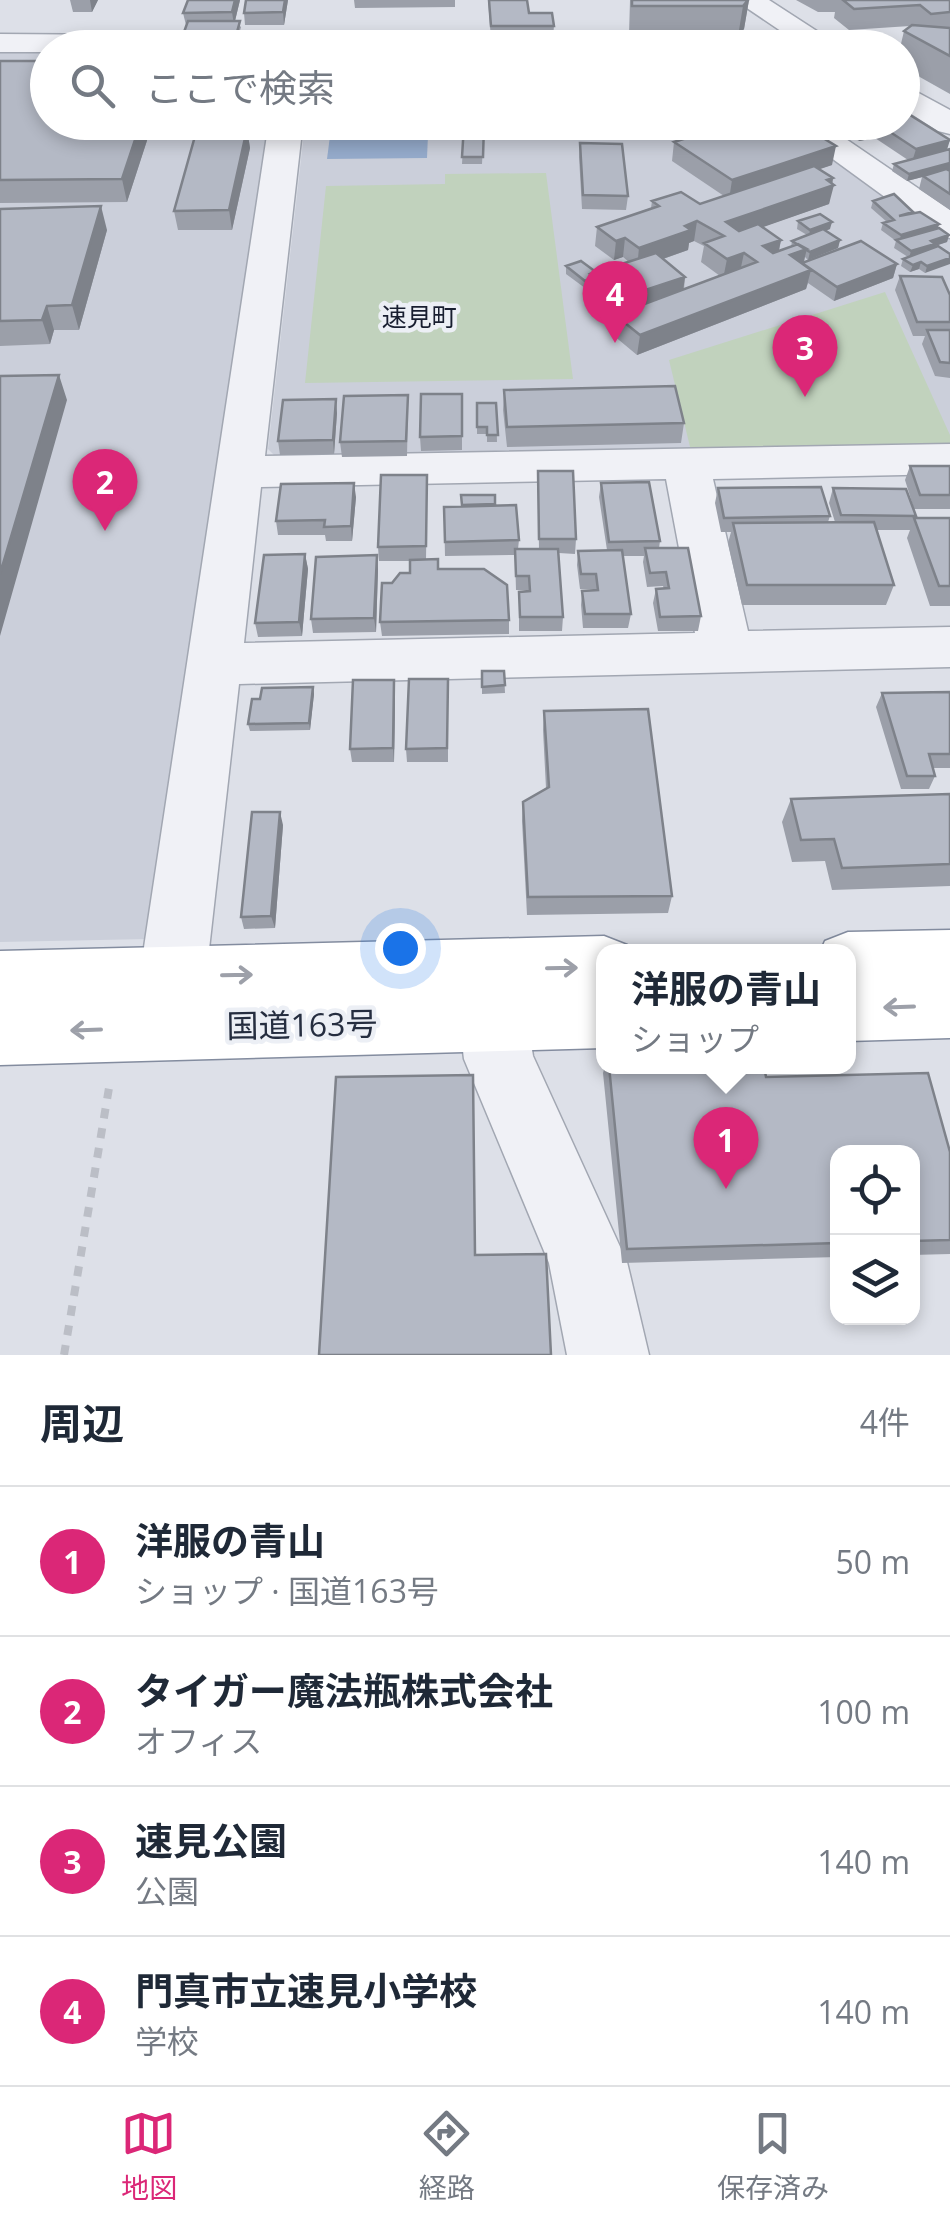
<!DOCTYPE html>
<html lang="ja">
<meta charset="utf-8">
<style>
:root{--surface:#fff;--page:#f6f6f7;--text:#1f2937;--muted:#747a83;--line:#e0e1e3;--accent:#db2777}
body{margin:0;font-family:"Open Sans","Noto Sans JP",sans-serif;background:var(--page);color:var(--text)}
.controls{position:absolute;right:30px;bottom:30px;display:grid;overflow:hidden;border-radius:20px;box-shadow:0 5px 15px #0003}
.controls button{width:90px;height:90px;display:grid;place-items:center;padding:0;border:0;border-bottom:2px solid var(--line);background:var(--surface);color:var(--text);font:50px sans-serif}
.you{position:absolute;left:400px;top:948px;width:35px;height:35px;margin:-25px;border:8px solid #fff;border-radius:50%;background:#1a73e8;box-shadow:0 0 0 15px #1a73e833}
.badge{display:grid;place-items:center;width:65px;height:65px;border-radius:50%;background:var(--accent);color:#fff;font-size:32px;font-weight:700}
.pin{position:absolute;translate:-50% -82px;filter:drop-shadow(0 2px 5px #0008)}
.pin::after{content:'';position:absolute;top:52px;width:35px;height:30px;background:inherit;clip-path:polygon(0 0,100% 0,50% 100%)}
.popup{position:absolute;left:596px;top:944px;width:260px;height:130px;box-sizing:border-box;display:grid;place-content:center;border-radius:20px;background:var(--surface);filter:drop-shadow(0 2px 8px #0005);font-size:32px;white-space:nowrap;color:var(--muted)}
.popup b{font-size:38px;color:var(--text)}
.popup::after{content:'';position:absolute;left:50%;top:100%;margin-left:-20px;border:20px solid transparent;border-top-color:var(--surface)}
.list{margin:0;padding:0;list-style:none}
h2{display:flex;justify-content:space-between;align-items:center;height:130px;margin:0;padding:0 40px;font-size:42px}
h2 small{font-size:32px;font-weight:400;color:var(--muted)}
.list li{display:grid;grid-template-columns:65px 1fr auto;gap:30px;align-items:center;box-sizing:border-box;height:150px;padding:0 40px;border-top:2px solid var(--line)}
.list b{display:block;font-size:38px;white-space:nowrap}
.list p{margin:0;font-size:32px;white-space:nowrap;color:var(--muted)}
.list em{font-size:32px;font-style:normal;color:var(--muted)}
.icon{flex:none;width:55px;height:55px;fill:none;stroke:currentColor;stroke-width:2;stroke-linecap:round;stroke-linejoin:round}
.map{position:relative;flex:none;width:950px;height:1355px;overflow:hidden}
.search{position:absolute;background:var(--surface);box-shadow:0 5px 15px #0003;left:30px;right:30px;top:30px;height:110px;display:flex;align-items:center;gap:25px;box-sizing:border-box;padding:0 35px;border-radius:55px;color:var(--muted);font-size:38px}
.sheet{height:730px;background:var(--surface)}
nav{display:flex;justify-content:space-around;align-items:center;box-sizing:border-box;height:140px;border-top:2px solid var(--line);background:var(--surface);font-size:28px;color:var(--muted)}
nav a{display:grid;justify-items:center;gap:5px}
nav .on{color:var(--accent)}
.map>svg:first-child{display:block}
.built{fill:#cbcfda}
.green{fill:#c1d2bd}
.water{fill:#95abcb}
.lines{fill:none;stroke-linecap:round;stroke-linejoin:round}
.minor-casing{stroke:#a2a7b2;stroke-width:3}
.highway-casing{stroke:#838c9f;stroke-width:3}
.path-far1{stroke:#bbbec6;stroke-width:4;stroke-dasharray:5 5;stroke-linecap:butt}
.path{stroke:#bbbec6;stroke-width:8;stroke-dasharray:10 10;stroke-linecap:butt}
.minor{fill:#f0f1f6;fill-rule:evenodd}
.highway{fill:#fff;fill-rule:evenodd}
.wall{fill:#9b9fa9;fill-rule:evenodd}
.shaded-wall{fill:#7e828a}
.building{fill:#b4b9c5;stroke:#7e828a;stroke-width:2.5}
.oneway{stroke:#9da0a9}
.labels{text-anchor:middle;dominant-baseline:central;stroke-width:9;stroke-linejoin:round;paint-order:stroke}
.far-neighbourhood-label{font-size:25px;fill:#181e30;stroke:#eceff5}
.near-street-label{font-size:32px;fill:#252d3f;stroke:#eceff5}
</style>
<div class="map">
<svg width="950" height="1355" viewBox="0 0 950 1355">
<rect width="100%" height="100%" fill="#dde0e8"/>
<path class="built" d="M 0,51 L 47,52 L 48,122 L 272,123 L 148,939 L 0,942 Z
M 305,124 L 779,126 L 796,132 L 950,237 L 950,452 L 281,462 L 268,449 Z"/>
<path class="green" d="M 546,173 L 573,379 L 305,383 L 326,186 L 445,184 L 445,174 Z
M 885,292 L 950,435 L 950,448 L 691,451 L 669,360 Z"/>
<path class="water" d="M 428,135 L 427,158 L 327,159 L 330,136 Z"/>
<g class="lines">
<defs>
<path id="minor" d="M 735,0 L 769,0 L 843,48 L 806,48 Z
M 0,34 L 669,39 L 680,41 L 684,48 L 48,48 L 48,52 L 0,52 Z
M 902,84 L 950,110 L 950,134 L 938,131 L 902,108 Z
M 269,122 L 303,122 L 265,456 L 950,444 L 950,474 L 713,479 L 748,631 L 950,627 L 950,667 L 239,684 L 201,1020 L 191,1043 L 167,1052 L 143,1043 L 133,1020 ZM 666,479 L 695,633 L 244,643 L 261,487 Z
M 782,122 L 821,122 L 950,210 L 950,238 L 937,235 Z
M 493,987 L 517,996 L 527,1019 L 533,1056 L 627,1262 L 649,1355 L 567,1355 L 549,1263 L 464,1059 L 459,1019 L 469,996 Z"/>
<path id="highway" d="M 950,930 L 950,1038 L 848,1041 L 848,952 L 820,952 L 825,941 L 848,932 Z
M 604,936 L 627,945 L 630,952 L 604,952 L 604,1048 L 0,1065 L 0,951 Z"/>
</defs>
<use href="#minor" class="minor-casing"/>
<use href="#highway" class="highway-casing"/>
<path class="path-far1" d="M 702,42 L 759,42
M 863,43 L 906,45"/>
<path class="path" d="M 64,1355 L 110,1082"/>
<use href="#minor" class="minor"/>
<use href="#highway" class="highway"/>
</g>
<path class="wall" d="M 70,0 L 98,0 L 92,12 L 73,12 Z
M 240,0 L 235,21 L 241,27 L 238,38 L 185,38 L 184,32 L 186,25 L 183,13 Z
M 246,0 L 288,0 L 284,25 L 245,25 L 244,13 Z
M 354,0 L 455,0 L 455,7 L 355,8 Z
M 488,0 L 527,0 L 529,13 L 554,26 L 553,37 L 622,48 L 534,48 L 534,38 L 491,39 Z
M 630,0 L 749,0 L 744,29 L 738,36 L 629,35 Z
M 796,0 L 950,0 L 950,94 L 902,67 L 902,48 L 900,48 L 904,31 L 910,26 L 849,30 L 834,18 L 835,12 L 818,12 Z
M 0,61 L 45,61 L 46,68 L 153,122 L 127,202 L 0,203 Z
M 201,122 L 257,122 L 255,135 L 248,135 L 250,148 L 232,230 L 178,230 L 174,211 L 202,129 Z
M 522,122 L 571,131 L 570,138 L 523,138 Z
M 816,122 L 902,122 L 947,150 L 950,170 L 949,170 L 950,171 L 950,210 L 919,189 L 922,177 L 907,181 L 892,171 L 894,164 L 908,160 L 875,138 L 859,141 L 849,135 L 850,131 L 835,135 Z
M 464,125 L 484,125 L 482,164 L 462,164 Z
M 674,142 L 832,165 L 819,169 L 833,178 L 829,204 L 762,227 L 781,240 L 779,251 L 791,247 L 792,241 L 807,235 L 797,229 L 798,221 L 830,229 L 825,231 L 840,240 L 838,248 L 808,260 L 805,257 L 804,263 L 897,264 L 893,278 L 834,301 L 808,283 L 806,289 L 637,355 L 613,335 L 615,315 L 638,306 L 617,313 L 589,288 L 589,286 L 585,288 L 566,274 L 566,266 L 596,272 L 629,262 L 623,257 L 614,260 L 595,246 L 597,227 L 651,208 L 652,201 L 700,204 L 724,196 L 672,161 ZM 694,241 L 704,246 L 701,262 L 720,276 L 684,289 L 685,277 L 663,259 L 688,250 L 689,243 Z
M 580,143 L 628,196 L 626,210 L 582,209 L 579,157 Z
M 873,201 L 913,213 L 939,224 L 938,228 L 949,235 L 947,242 L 935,246 L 925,273 L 919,269 L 910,272 L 901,266 L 903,259 L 908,257 L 894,248 L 896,241 L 881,230 L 883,223 L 887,222 L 871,208 Z
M 0,209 L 107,230 L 79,330 L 54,330 L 50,344 L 0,346 Z
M 900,276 L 950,295 L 950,378 L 935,376 L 922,344 L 925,336 L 913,336 L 895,290 Z
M 504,390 L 684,423 L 681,443 L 507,447 L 503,410 Z
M 462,394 L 462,450 L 421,451 L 420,437 Z
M 477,403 L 496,403 L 497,442 L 487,442 L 487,434 L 477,434 Z
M 408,410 L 407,456 L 342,457 L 340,442 Z
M 337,413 L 334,454 L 280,455 L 278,441 Z
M 910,466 L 950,466 L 950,509 L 914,509 L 905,480 Z
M 538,471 L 576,539 L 575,554 L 559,553 L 563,617 L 562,631 L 519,631 L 519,592 L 528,590 L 516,590 L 515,555 L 445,556 L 444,507 L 462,506 L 461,495 L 495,495 L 495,506 L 519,540 L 518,549 L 539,549 Z
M 601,483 L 660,541 L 659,548 L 701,616 L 698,631 L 658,631 L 653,603 L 656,589 L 664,589 L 663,586 L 647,587 L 643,562 L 644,556 L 623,556 L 631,614 L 628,628 L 583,628 L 581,605 L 582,591 L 595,590 L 595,589 L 580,589 L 577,565 L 578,551 L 607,550 L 599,497 Z
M 718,488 L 830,516 L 828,522 L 835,522 L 829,503 L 833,488 L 916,516 L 915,518 L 950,518 L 950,606 L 930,606 L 907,538 L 910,530 L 876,530 L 894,585 L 886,605 L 742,605 L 728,543 L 731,532 L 721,532 L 715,503 Z
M 427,489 L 426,560 L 509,620 L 509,634 L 382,636 L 380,622 L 392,583 L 410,573 L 410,561 L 379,561 L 378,547 Z
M 356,497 L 352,541 L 326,541 L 325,535 L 278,535 L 276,521 Z
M 305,554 L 308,569 L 302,636 L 258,637 L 255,623 Z
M 377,555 L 378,570 L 376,632 L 313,633 L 311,619 Z
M 482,671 L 504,671 L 505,693 L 482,694 Z
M 448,679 L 448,762 L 407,762 L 406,749 Z
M 313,687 L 314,694 L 310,730 L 250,731 L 248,724 L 260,699 Z
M 950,692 L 950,768 L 933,768 L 935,776 L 929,789 L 901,789 L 876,707 L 882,693 Z
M 395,694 L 394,762 L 352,762 L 350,749 Z
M 544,711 L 672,896 L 668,913 L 527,915 L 522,821 L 523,802 L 546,788 L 543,730 Z
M 950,794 L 950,886 L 832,890 L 825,861 L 792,862 L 782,822 L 791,799 Z
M 283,825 L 275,928 L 244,929 L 241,917 Z
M 605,1066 L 764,1066 L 766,1077 L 950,1152 L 950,1254 L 912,1255 L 912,1152 L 838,1152 L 838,1257 L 622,1263 L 603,1073 Z"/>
<path class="shaded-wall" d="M 90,0 L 98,0 L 92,12 Z
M 235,0 L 240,0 L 234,25 L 232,12 Z
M 285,0 L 288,0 L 284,25 L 283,12 Z
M 749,0 L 744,29 L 738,36 L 743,6 Z
M 141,122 L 153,122 L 127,202 L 122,179 Z
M 838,122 L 852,122 L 850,131 L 835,135 Z
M 878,124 L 875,138 L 859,141 L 863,128 Z
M 247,129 L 250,148 L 232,230 L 229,210 Z
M 950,140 L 946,153 L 912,162 L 916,149 Z
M 836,146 L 832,165 L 729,200 L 732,180 Z
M 950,163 L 950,170 L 907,181 L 909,174 Z
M 833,178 L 832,185 L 834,185 L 829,204 L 723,241 L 726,222 Z
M 101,206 L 107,230 L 79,330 L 72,305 Z
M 697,221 L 694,241 L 689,243 L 688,250 L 637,268 L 639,248 L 685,226 Z
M 832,222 L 830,229 L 809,237 L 810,230 Z
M 939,224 L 937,231 L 899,243 L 901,235 Z
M 949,235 L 947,242 L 935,246 L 933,251 L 909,258 L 911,251 L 931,241 Z
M 625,238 L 623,257 L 614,260 L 616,241 Z
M 781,240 L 777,259 L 763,246 Z
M 840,240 L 838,248 L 808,260 L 810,252 Z
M 807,249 L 803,264 L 790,255 Z
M 744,253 L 740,272 L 723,279 L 727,259 Z
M 950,258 L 950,264 L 925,273 L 927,266 Z
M 921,262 L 919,269 L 910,272 L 913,265 Z
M 897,264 L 893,278 L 834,301 L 837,287 Z
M 811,270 L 806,289 L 637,355 L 640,335 Z
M 685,277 L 683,291 L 617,313 L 618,299 Z
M 47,306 L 54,330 L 50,344 L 42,320 Z
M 59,375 L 67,400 L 0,636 L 0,574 Z
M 336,399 L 337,413 L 334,454 L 333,440 Z
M 354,483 L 356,497 L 352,541 L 351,526 Z
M 305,554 L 308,569 L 302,636 L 299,622 Z
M 377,555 L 378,570 L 376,632 L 374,618 Z
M 394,680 L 395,694 L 394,762 L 393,748 Z
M 313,687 L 314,694 L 310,730 L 309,723 Z
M 280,812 L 283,825 L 275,928 L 271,916 Z"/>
<path class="building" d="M 188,0 L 235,0 L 232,12 L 183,13 Z
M 246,0 L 285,0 L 283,12 L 244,13 Z
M 489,0 L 527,0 L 529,13 L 552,13 L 554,26 L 491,26 Z
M 632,0 L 748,0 L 743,6 L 632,6 Z
M 843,0 L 950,0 L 950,12 L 931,14 L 920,5 L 854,9 Z
M 188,21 L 240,21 L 237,32 L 184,32 Z
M 912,25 L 950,28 L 950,56 L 904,31 Z
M 619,37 L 622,48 L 535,48 L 534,38 Z
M 220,43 L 269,43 L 268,48 L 219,48 Z
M 0,61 L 45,61 L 41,68 L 48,68 L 48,122 L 141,122 L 122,179 L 0,180 Z
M 902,110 L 950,140 L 916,149 L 878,124 L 863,128 L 854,122 L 902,122 Z
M 522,122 L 569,122 L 571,131 L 523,131 Z
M 737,122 L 797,122 L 836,146 L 732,180 L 674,142 Z
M 464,125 L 484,125 L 483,157 L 462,157 Z
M 197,129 L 247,129 L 229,210 L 174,211 Z
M 580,143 L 622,144 L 628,196 L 583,195 Z
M 950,149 L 950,163 L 909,174 L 894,164 Z
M 814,166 L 833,178 L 827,180 L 834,185 L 726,222 L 739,231 L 758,224 L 781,240 L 763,246 L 773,253 L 798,244 L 807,249 L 790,255 L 811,270 L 640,335 L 615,315 L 757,262 L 744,253 L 727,259 L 704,243 L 724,236 L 697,221 L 685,226 L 691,230 L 639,248 L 625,238 L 616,241 L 597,227 L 659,206 L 652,201 L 681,192 L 700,204 Z
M 946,169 L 950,171 L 950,194 L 923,176 Z
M 894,194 L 913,212 L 899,216 L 920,212 L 939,224 L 901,235 L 883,223 L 894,220 L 873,201 Z
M 101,206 L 72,305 L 47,306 L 42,320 L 0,321 L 0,209 Z
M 820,214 L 832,222 L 810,230 L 798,221 Z
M 939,228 L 949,235 L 931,241 L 935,244 L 911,251 L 896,240 Z
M 823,229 L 840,240 L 810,252 L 792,241 Z
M 861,241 L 897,264 L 837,287 L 802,263 Z
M 938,246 L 950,254 L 950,258 L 927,266 L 921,262 L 913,265 L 903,259 Z
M 656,253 L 685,277 L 618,299 L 590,274 Z
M 581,261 L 596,272 L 590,274 L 590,279 L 585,281 L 566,266 Z
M 900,276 L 942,277 L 950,295 L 950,322 L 917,322 Z
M 927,330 L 950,330 L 950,363 L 940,362 Z
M 59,375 L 0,574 L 0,376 Z
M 675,386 L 684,423 L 507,427 L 504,390 Z
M 421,394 L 462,394 L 462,436 L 420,437 Z
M 408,395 L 406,441 L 340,442 L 344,396 Z
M 336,399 L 333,440 L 278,441 L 283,400 Z
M 477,403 L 496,403 L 498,435 L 487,435 L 487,427 L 477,427 Z
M 910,466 L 950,466 L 950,495 L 920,495 Z
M 538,471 L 573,471 L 576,539 L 539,539 Z
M 381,475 L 427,475 L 426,546 L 378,547 Z
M 649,482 L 660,541 L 609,542 L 601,483 Z
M 354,483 L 351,526 L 324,527 L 325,520 L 276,521 L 281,484 Z
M 821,487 L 830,516 L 724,518 L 718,488 Z
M 833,488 L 906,489 L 916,516 L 841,515 Z
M 461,495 L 495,495 L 495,504 L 462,505 Z
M 516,505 L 519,540 L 445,542 L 444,507 Z
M 914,518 L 950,518 L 950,586 L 939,586 Z
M 874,522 L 894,585 L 747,585 L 733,523 Z
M 645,548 L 688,548 L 701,616 L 660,617 L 656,589 L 669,588 L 666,572 L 650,573 Z
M 515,549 L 558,549 L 563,617 L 520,617 L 519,592 L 530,591 L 529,576 L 516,576 Z
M 622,550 L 631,614 L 585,614 L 582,591 L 598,590 L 596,574 L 581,574 L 578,551 Z
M 305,554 L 299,622 L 255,623 L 264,555 Z
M 377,555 L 374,618 L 311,619 L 316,557 Z
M 438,559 L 438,569 L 484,569 L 507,585 L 509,620 L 380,622 L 382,583 L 392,583 L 400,573 L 410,573 L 410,560 Z
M 482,671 L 504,671 L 505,685 L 482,687 Z
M 409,679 L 448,679 L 447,748 L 406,749 Z
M 353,680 L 394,680 L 393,748 L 350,749 Z
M 313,687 L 309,723 L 248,724 L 252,699 L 260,699 L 262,688 Z
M 950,692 L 950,754 L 929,754 L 935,776 L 907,776 L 882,693 Z
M 648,709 L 672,896 L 528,897 L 523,802 L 549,787 L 544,711 Z
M 950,794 L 950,864 L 842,868 L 834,839 L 801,840 L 791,799 Z
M 252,812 L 280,812 L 271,916 L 241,917 Z
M 609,1066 L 764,1066 L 766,1077 L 928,1073 L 950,1152 L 950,1240 L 912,1241 L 912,1152 L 838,1152 L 838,1243 L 627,1249 Z
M 473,1075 L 475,1255 L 546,1254 L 551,1355 L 319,1355 L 336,1077 Z"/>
<defs><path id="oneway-shaft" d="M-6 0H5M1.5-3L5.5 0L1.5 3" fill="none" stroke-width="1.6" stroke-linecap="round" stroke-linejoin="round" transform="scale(2.5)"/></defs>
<g class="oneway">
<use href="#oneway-shaft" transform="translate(562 968) rotate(-1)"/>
<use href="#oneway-shaft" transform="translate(237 975) rotate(-1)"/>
<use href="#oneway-shaft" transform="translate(899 1007) rotate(178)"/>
<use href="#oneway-shaft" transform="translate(86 1030) rotate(178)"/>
</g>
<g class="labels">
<g class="far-neighbourhood-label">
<text x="419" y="316">速見町</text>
</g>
<g class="near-street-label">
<text transform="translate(302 1024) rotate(-1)">国道163号</text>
</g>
</g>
</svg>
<div class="controls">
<button><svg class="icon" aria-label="locate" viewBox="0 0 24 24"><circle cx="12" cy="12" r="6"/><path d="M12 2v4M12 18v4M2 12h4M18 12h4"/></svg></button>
<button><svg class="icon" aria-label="layers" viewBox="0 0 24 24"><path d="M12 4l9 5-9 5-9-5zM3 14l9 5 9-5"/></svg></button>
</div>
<div class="you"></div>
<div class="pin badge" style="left:726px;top:1189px">1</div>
<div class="popup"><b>洋服の青山</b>ショップ</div>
<div class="pin badge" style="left:105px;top:531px">2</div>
<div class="pin badge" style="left:805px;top:397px">3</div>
<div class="pin badge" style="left:615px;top:343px">4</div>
<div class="search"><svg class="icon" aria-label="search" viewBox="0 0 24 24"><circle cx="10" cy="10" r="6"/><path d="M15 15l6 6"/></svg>ここで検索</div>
</div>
<section class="sheet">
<h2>周辺<small>4件</small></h2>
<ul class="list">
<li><span class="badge">1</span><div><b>洋服の青山</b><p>ショップ · 国道163号</p></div><em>50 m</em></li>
<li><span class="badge">2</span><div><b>タイガー魔法瓶株式会社</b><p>オフィス</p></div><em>100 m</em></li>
<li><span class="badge">3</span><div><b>速見公園</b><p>公園</p></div><em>140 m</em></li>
<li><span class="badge">4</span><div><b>門真市立速見小学校</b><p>学校</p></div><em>140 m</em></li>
</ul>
</section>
<nav>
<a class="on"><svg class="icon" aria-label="map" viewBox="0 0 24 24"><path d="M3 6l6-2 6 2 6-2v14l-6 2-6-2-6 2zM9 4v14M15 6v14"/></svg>地図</a>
<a><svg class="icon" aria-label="directions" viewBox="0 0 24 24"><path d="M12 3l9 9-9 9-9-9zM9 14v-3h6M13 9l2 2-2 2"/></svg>経路</a>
<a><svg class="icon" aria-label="saved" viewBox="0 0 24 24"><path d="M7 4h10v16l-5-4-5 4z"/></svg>保存済み</a>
</nav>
